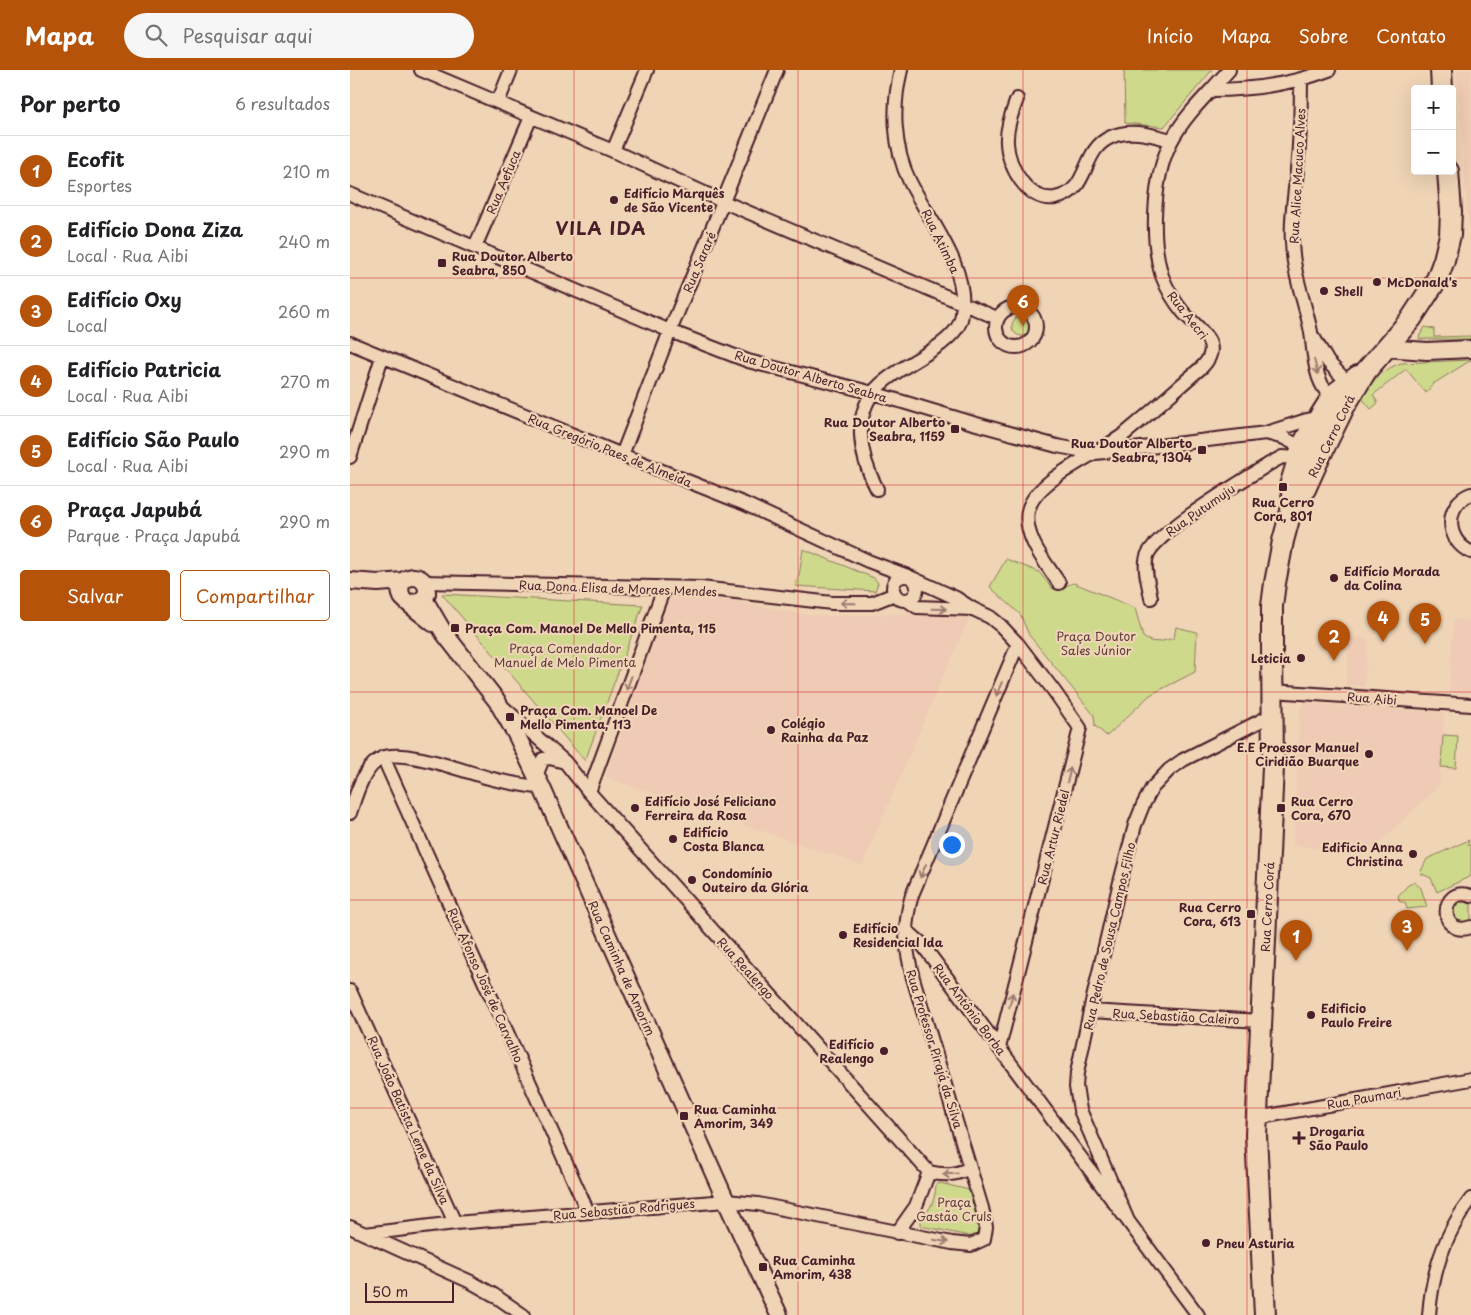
<!DOCTYPE html>
<html lang="pt">
<meta charset="utf-8">
<style>
:root{--surface:#fff;--page:#f6f6f6;--text:#202124;--muted:#757577;--line:#e0e0e0;--accent:#b45309}
body{margin:0;font-family:"Playpen Sans",sans-serif;background:var(--page);color:var(--text)}
.controls{position:absolute;right:15px;top:15px;display:grid;overflow:hidden;border-radius:5px;box-shadow:0 5px 20px #0002}
.controls button{width:45px;height:45px;display:grid;place-items:center;padding:0;border:0;border-bottom:1px solid var(--line);background:var(--surface);color:var(--text);font:25px sans-serif}
.scale{position:absolute;left:15px;bottom:12px;width:89px;box-sizing:border-box;padding-left:5px;border:2px solid #4a1f2b;border-top:0;font-size:14px;line-height:18px;white-space:nowrap;color:#4a1f2b;-webkit-text-stroke:4px #efd4b6;paint-order:stroke}
.you{position:absolute;left:601px;top:774px;width:18px;height:18px;margin:-12px;border:4px solid #fff;border-radius:50%;background:#1a73e8;box-shadow:0 0 0 8px #1a73e833}
.badge{display:grid;place-items:center;width:32px;height:32px;border-radius:50%;background:var(--accent);color:#fff;font-size:16px;font-weight:700}
.pin{position:absolute;translate:-50% -41px;filter:drop-shadow(0 1px 2px #0008)}
.pin::after{content:'';position:absolute;top:26px;width:18px;height:15px;background:inherit;clip-path:polygon(0 0,100% 0,50% 100%)}
.list{margin:0;padding:0;list-style:none}
h2{display:flex;justify-content:space-between;align-items:center;height:65px;margin:0;padding:0 20px;font-size:21px}
h2 small{font-size:16px;font-weight:400;color:var(--muted)}
.list li{display:grid;grid-template-columns:32px 1fr auto;gap:15px;align-items:center;box-sizing:border-box;height:70px;padding:0 20px;border-top:1px solid var(--line)}
.list b{display:block;font-size:19px;white-space:nowrap}
.list p{margin:0;font-size:16px;white-space:nowrap;color:var(--muted)}
.list em{font-size:16px;font-style:normal;color:var(--muted)}
.actions{display:flex;gap:10px;padding:15px 20px}
.actions a{flex:1;padding:11px 0;border:1px solid var(--accent);border-radius:5px;text-align:center;font-size:18px;color:var(--accent)}
.actions .main{background:var(--accent);color:#fff}
.icon{flex:none;width:28px;height:28px;fill:none;stroke:currentColor;stroke-width:2;stroke-linecap:round;stroke-linejoin:round}
.map{position:relative;flex:none;width:1121px;height:1245px;overflow:hidden}
header{display:flex;align-items:center;gap:30px;box-sizing:border-box;height:70px;padding:0 25px;background:var(--accent);color:#fff}
header strong{font-size:24px}
nav{display:flex;gap:28px;margin-inline-start:auto;font-size:18px}
.search{width:350px;height:45px;background:var(--page);display:flex;align-items:center;gap:12px;box-sizing:border-box;padding:0 18px;border-radius:28px;color:var(--muted);font-size:19px}
main{display:flex}
aside{flex:1;background:var(--surface)}
.map>svg:first-child{display:block}
.built{fill:#efcab4}
.green{fill:#ced98c;stroke:#8c7c5c}
.lines{fill:none;stroke-linecap:round;stroke-linejoin:round}
.minor-casing{stroke:#4a1f2b;stroke-width:16}
.tertiary-casing{stroke:#4a1f2b;stroke-width:20}
.primary-casing{stroke:#4a1f2b;stroke-width:24}
.minor{stroke:#efd4b6;stroke-width:12}
.tertiary{stroke:#efd4b6;stroke-width:16}
.primary{stroke:#efd4b6;stroke-width:20}
.oneway{stroke:#9c7a70}
.grid{fill:none;stroke:#d62828;stroke-width:1;stroke-opacity:0.55}
.poi-dot{fill:#4a1f2b;stroke:#efd4b6;stroke-width:2}
.labels{text-anchor:middle;dominant-baseline:central;stroke-width:4.5;stroke-linejoin:round;paint-order:stroke}
.street-label{font-size:12px;fill:#4a1f2b;stroke:#efd4b6}
.poi-label{font-size:12px;font-weight:bold;fill:#4a1f2b;stroke:#efd4b6;text-anchor:start}
.park-label{font-size:12px;fill:#5e3b3a;stroke:#efd4b6}
.district-label{font-size:18px;font-weight:bold;letter-spacing:1px;fill:#4a1f2b;stroke:#efd4b6}
</style>
<header>
<strong>Mapa</strong>
<div class="search"><svg class="icon" aria-label="search" viewBox="0 0 24 24"><circle cx="10" cy="10" r="6"/><path d="M15 15l6 6"/></svg>Pesquisar aqui</div>
<nav><a>Início</a><a>Mapa</a><a>Sobre</a><a>Contato</a></nav>
</header>
<main>
<aside>
<h2>Por perto<small>6 resultados</small></h2>
<ul class="list">
<li><span class="badge">1</span><div><b>Ecofit</b><p>Esportes</p></div><em>210 m</em></li>
<li><span class="badge">2</span><div><b>Edifício Dona Ziza</b><p>Local · Rua Aibi</p></div><em>240 m</em></li>
<li><span class="badge">3</span><div><b>Edifício Oxy</b><p>Local</p></div><em>260 m</em></li>
<li><span class="badge">4</span><div><b>Edifício Patricia</b><p>Local · Rua Aibi</p></div><em>270 m</em></li>
<li><span class="badge">5</span><div><b>Edifício São Paulo</b><p>Local · Rua Aibi</p></div><em>290 m</em></li>
<li><span class="badge">6</span><div><b>Praça Japubá</b><p>Parque · Praça Japubá</p></div><em>290 m</em></li>
</ul>
<div class="actions"><a class="main">Salvar</a><a>Compartilhar</a></div>
</aside>
<div class="map">
<svg width="1121" height="1245" viewBox="0 0 1121 1245">
<rect width="100%" height="100%" fill="#efd4b6"/>
<filter id="ink" filterUnits="userSpaceOnUse"><feTurbulence type="fractalNoise" baseFrequency=".02" numOctaves="2"/><feDisplacementMap in="SourceGraphic" scale="10" xChannelSelector="R" yChannelSelector="G"/><feConvolveMatrix kernelMatrix="1 2 1 2 8 2 1 2 1" color-interpolation-filters="sRGB"/></filter>
<g filter="url(#ink)">
<path class="built" d="M 1107,0 L 1121,0 L 1121,151 L 1118,149 Z
M 319,522 L 365,528 L 450,544 L 480,546 L 622,542 L 594,604 L 512,795 L 256,707 Z
M 1104,550 L 1121,551 L 1120,624 L 1099,623 Z
M 1000,567 L 1018,569 L 1014,616 L 996,615 Z
M 955,633 L 1094,643 L 1089,715 L 1019,783 L 943,775 L 950,638 Z"/>
<path class="green" d="M 774,0 L 862,0 L 814,57 L 775,53 Z
M662 256a10 10 0 1 1 20 0a10 10 0 1 1-20 0Z
M 1075,257 L 1084,259 L 1084,267 L 1121,266 L 1121,269 L 1069,269 L 1070,265 Z
M 1121,290 L 1083,314 L 1076,323 L 1056,299 L 1023,325 L 1028,333 L 1021,339 L 1011,327 C 1019,313 1035,298 1051,293 Z
M 453,479 L 524,508 L 528,513 L 525,521 L 445,516 L 449,506 Z
M 656,489 L 689,502 L 703,519 L 724,513 L 785,538 L 793,567 C 803,575 812,571 824,568 L 826,557 L 847,562 L 845,602 L 800,625 L 757,666 L 745,656 L 744,645 L 679,565 L 670,544 L 640,517 Z
M 92,524 L 293,535 L 235,691 Z
M 1093,665 L 1108,666 L 1106,698 L 1091,697 Z
M 1119,770 L 1118,775 L 1121,776 L 1121,806 L 1087,822 L 1081,808 L 1070,803 L 1077,789 Z
M 1064,812 L 1071,818 L 1077,837 L 1057,839 L 1055,832 L 1050,832 L 1048,826 L 1057,816 Z
M 1110,832 L 1115,832 L 1121,834 L 1121,851 L 1116,853 L 1109,852 L 1104,846 L 1104,838 Z
M 590,1113 L 619,1120 C 626,1130 633,1150 631,1162 L 624,1167 L 571,1156 L 571,1150 C 581,1138 585,1130 586,1115 Z"/>
<g class="lines">
<defs>
<path id="minor" d="M 71,0 L 263,81 L 374,132 L 647,248
M 951,9 C 951,39 950,70 947,100 C 945,124 940,149 942,172 C 943,204 955,232 961,262 C 964,282 964,322 988,329
M 861,20 L 879,0
M 667,29 C 662,43 656,58 657,73 C 658,96 677,132 705,128 C 741,122 730,80 761,67 C 780,58 802,65 821,70
M 148,32 L 161,0
M 263,81 L 297,0
M 0,124 L 320,261 L 398,291 L 523,323 L 623,353 L 707,376 L 745,383 L 783,379 L 916,363 L 957,350 L 971,347
M 125,177 L 181,47
M646 257a20 20 0 1 1 40 0a20 20 0 1 1-40 0Z
M 964,268 L 978,292 L 1002,317
M 0,273 L 272,385 L 395,434 L 518,491 L 558,506
M 916,363 L 934,368 L 957,380
M 272,385 L 320,261 L 427,0
M 0,387 L 32,287
M 527,419 C 510,387 500,342 531,314 C 549,298 572,288 591,274 C 601,266 611,257 612,244 C 618,195 580,152 560,112 C 543,78 542,36 551,0
M 1121,424 C 1094,434 1095,471 1121,482
M543 518a12 12 0 1 1 24 0a12 12 0 1 1-24 0Z
M 562,508 L 606,528 L 623,539 L 640,547 L 651,556 L 668,574 L 704,621 L 730,658 L 649,978
M 74,512 L 351,518 L 482,533 L 522,533 L 545,524
M 709,513 C 696,493 673,467 678,441 C 685,408 752,383 777,362 C 803,341 827,318 852,297 C 875,274 848,259 833,242 C 824,231 817,219 812,206 C 800,168 803,103 823,68 C 833,50 847,35 861,20 C 900,20 942,14 979,0
M 801,528 C 799,515 793,499 797,486 C 805,462 894,410 919,394 L 932,387 L 948,388
M 557,530 L 567,537 L 622,539
M 923,621 L 1121,635
M 154,638 L 215,692 L 239,722 L 579,1102
M 33,687 L 238,1142
M 186,706 L 193,689 L 200,688 L 215,692
M 239,722 L 314,518
M 0,743 C 6,725 13,697 32,688 C 53,678 116,702 139,708 C 157,713 174,715 192,718
M 1121,826 C 1089,814 1088,869 1121,857
M 555,859 L 571,873 L 848,1245
M 0,921 L 105,1153
M 740,941 L 911,951
M 907,1048 L 1121,1009
M 579,1102 C 595,1106 606,1105 620,1098
M 778,1151 L 730,1040 L 726,1017 L 727,1003 L 740,941 L 769,816 L 785,755 L 793,735 L 802,718 L 819,700 L 833,690 L 924,644
M 0,1157 L 15,1164 L 105,1153 L 376,1131 L 408,1134 L 602,1173 L 621,1175 L 634,1169 L 636,1157 L 632,1138 L 563,908 C 555,877 553,856 562,825 L 668,574
M 547,1163 L 566,1136 L 579,1102
M 15,1164 L 121,1212 L 144,1225 L 173,1245
M 1079,1245 C 1082,1202 1095,1163 1121,1129"/>
<path id="tertiary" d="M 1035,278 L 1077,281 L 1121,279
M 0,511 L 28,513 L 53,511
M 74,529 L 94,563 L 147,631 L 166,664 L 192,718 L 376,1131 L 429,1245
M 60,533 L 70,532 L 77,524 C 78,509 65,502 53,511 C 50,516 49,521 52,527 C 55,532 77,548 83,553"/>
<path id="primary" d="M 1091,0 L 1092,19
M 944,430 L 940,416 L 952,377 L 958,365 L 984,324 L 1008,306
M 915,1245 L 906,1065 L 923,697 L 922,576 L 922,536 L 925,513 L 933,471 L 944,430 L 955,419 L 970,386 L 994,337 L 1016,301 L 1061,249 L 1087,209 L 1094,190 L 1100,165 L 1101,142 L 1098,101"/>
</defs>
<use href="#minor" class="minor-casing"/>
<use href="#tertiary" class="tertiary-casing"/>
<use href="#primary" class="primary-casing"/>
<use href="#minor" class="minor"/>
<use href="#tertiary" class="tertiary"/>
<use href="#primary" class="primary"/>
</g>
<defs><path id="oneway-shaft" d="M-6 0H5M1.5-3L5.5 0L1.5 3" fill="none" stroke-width="1.6" stroke-linecap="round" stroke-linejoin="round" transform="scale(1.25)"/></defs>
<g class="oneway">
<use href="#oneway-shaft" transform="translate(966 297) rotate(75)"/>
<use href="#oneway-shaft" transform="translate(498 533) rotate(-179)"/>
<use href="#oneway-shaft" transform="translate(589 539) rotate(1)"/>
<use href="#oneway-shaft" transform="translate(279 613) rotate(110)"/>
<use href="#oneway-shaft" transform="translate(649 619) rotate(112)"/>
<use href="#oneway-shaft" transform="translate(719 705) rotate(-76)"/>
<use href="#oneway-shaft" transform="translate(573 801) rotate(113)"/>
<use href="#oneway-shaft" transform="translate(661 930) rotate(-76)"/>
<use href="#oneway-shaft" transform="translate(600 1104) rotate(176)"/>
<use href="#oneway-shaft" transform="translate(591 1171) rotate(10)"/>
</g>
</g>
<path class="grid" d="M 224,0 L 224,1245M 448,0 L 448,1245M 673,0 L 673,1245M 897,0 L 897,1245M 0,208 L 1121,208M 0,415 L 1121,415M 0,622 L 1121,622M 0,830 L 1121,830M 0,1038 L 1121,1038"/>
<g class="poi-dot">
<circle cx="264" cy="130" r="5"/>
<rect x="87" y="188" width="10" height="10" rx="2.5"/>
<circle cx="1027" cy="212" r="5"/>
<circle cx="974" cy="221" r="5"/>
<rect x="600" y="354" width="10" height="10" rx="2.5"/>
<rect x="847" y="375" width="10" height="10" rx="2.5"/>
<rect x="928" y="412" width="10" height="10" rx="2.5"/>
<circle cx="984" cy="508" r="5"/>
<rect x="100" y="553" width="10" height="10" rx="2.5"/>
<circle cx="951" cy="588" r="5"/>
<rect x="155" y="642" width="10" height="10" rx="2.5"/>
<circle cx="421" cy="660" r="5"/>
<circle cx="1019" cy="684" r="5"/>
<circle cx="285" cy="738" r="5"/>
<rect x="926" y="733" width="10" height="10" rx="2.5"/>
<circle cx="323" cy="769" r="5"/>
<circle cx="1063" cy="784" r="5"/>
<circle cx="342" cy="810" r="5"/>
<rect x="896" y="839" width="10" height="10" rx="2.5"/>
<circle cx="493" cy="865" r="5"/>
<circle cx="961" cy="945" r="5"/>
<circle cx="534" cy="981" r="5"/>
<rect x="329" y="1041" width="10" height="10" rx="2.5"/>
<path d="M946.5 1060.5h5v5h5v5h-5v5h-5v-5h-5v-5h5z"/>
<circle cx="856" cy="1173" r="5"/>
<rect x="408" y="1192" width="10" height="10" rx="2.5"/>
</g>
<g class="labels">
<g class="street-label">
<text transform="translate(947 106) rotate(-87)">Rua Alice Macuco Alves</text>
<text transform="translate(153 112) rotate(-67)">Rua Aefuca</text>
<text transform="translate(591 171) rotate(64)">Rua Atimba</text>
<text transform="translate(349 192) rotate(-67)">Rua Sararé</text>
<text transform="translate(838 245) rotate(52)">Rua Aecri</text>
<text transform="translate(461 306) rotate(16)">Rua Doutor Alberto Seabra</text>
<text transform="translate(981 366) rotate(-64)">Rua Cerro Corá</text>
<text transform="translate(260 380) rotate(22)">Rua Gregório Paes de Almeida</text>
<text transform="translate(850 440) rotate(-35)">Rua Putumuju</text>
<text transform="translate(268 518) rotate(2)">Rua Dona Elisa de Moraes Mendes</text>
<text transform="translate(1022 628) rotate(4)">Rua Aibi</text>
<text transform="translate(703 767) rotate(-76)">Rua Artur Riedel</text>
<text transform="translate(917 837) rotate(-87)">Rua Cerro Corá</text>
<text transform="translate(759 866) rotate(-77)">Rua Pedro de Sousa Campos Filho</text>
<text transform="translate(272 898) rotate(66)">Rua Caminha de Amorim</text>
<text transform="translate(396 898) rotate(48)">Rua Realengo</text>
<text transform="translate(136 915) rotate(66)">Rua Afonso José de Carvalho</text>
<text transform="translate(620 939) rotate(53)">Rua Antônio Borba</text>
<text transform="translate(826 946) rotate(3)">Rua Sebastião Caleiro</text>
<text transform="translate(585 979) rotate(73)">Rua Professor Pirajá da Silva</text>
<text transform="translate(1014 1028) rotate(-10)">Rua Paumari</text>
<text transform="translate(59 1050) rotate(66)">Rua João Batista Leme da Silva</text>
<text transform="translate(274 1139) rotate(-5)">Rua Sebastião Rodrigues</text>
</g>
<g class="poi-label">
<text x="274" y="123">Edifício Marquês<tspan x="274" dy="14">de São Vicente</tspan></text>
<text x="102" y="186">Rua Doutor Alberto<tspan x="102" dy="14">Seabra, 850</tspan></text>
<text x="1037" y="212">McDonald's</text>
<text x="984" y="221">Shell</text>
<text x="595" y="352" text-anchor="end">Rua Doutor Alberto<tspan x="595" dy="14">Seabra, 1159</tspan></text>
<text x="842" y="373" text-anchor="end">Rua Doutor Alberto<tspan x="842" dy="14">Seabra, 1304</tspan></text>
<text x="933" y="432" text-anchor="middle">Rua Cerro<tspan x="933" dy="14">Cora, 801</tspan></text>
<text x="994" y="501">Edifício Morada<tspan x="994" dy="14">da Colina</tspan></text>
<text x="115" y="558">Praça Com. Manoel De Mello Pimenta, 115</text>
<text x="941" y="588" text-anchor="end">Leticia</text>
<text x="170" y="640">Praça Com. Manoel De<tspan x="170" dy="14">Mello Pimenta, 113</tspan></text>
<text x="431" y="653">Colégio<tspan x="431" dy="14">Rainha da Paz</tspan></text>
<text x="1009" y="677" text-anchor="end">E.E Proessor Manuel<tspan x="1009" dy="14">Ciridião Buarque</tspan></text>
<text x="295" y="731">Edifício José Feliciano<tspan x="295" dy="14">Ferreira da Rosa</tspan></text>
<text x="941" y="731">Rua Cerro<tspan x="941" dy="14">Cora, 670</tspan></text>
<text x="333" y="762">Edifício<tspan x="333" dy="14">Costa Blanca</tspan></text>
<text x="1053" y="777" text-anchor="end">Edificio Anna<tspan x="1053" dy="14">Christina</tspan></text>
<text x="352" y="803">Condomínio<tspan x="352" dy="14">Outeiro da Glória</tspan></text>
<text x="891" y="837" text-anchor="end">Rua Cerro<tspan x="891" dy="14">Cora, 613</tspan></text>
<text x="503" y="858">Edifício<tspan x="503" dy="14">Residencial Ida</tspan></text>
<text x="971" y="938">Edificio<tspan x="971" dy="14">Paulo Freire</tspan></text>
<text x="524" y="974" text-anchor="end">Edifício<tspan x="524" dy="14">Realengo</tspan></text>
<text x="344" y="1039">Rua Caminha<tspan x="344" dy="14">Amorim, 349</tspan></text>
<text x="959" y="1061">Drogaria<tspan x="959" dy="14">São Paulo</tspan></text>
<text x="866" y="1173">Pneu Asturia</text>
<text x="423" y="1190">Rua Caminha<tspan x="423" dy="14">Amorim, 438</tspan></text>
</g>
<g class="park-label">
<text x="746" y="566">Praça Doutor<tspan x="746" dy="14">Sales Júnior</tspan></text>
<text x="215" y="578">Praça Comendador<tspan x="215" dy="14">Manuel de Melo Pimenta</tspan></text>
<text x="604" y="1132">Praça<tspan x="604" dy="14">Gastão Cruls</tspan></text>
</g>
<g class="district-label">
<text x="251" y="157">VILA IDA</text>
</g>
</g>
</svg>
<div class="controls">
<button>+</button>
<button>−</button>
</div>
<div class="scale">50 m</div>
<div class="you"></div>
<div class="pin badge" style="left:946px;top:891px">1</div>
<div class="pin badge" style="left:984px;top:591px">2</div>
<div class="pin badge" style="left:1057px;top:881px">3</div>
<div class="pin badge" style="left:1033px;top:572px">4</div>
<div class="pin badge" style="left:1075px;top:574px">5</div>
<div class="pin badge" style="left:673px;top:256px">6</div>
</div>
</main>
